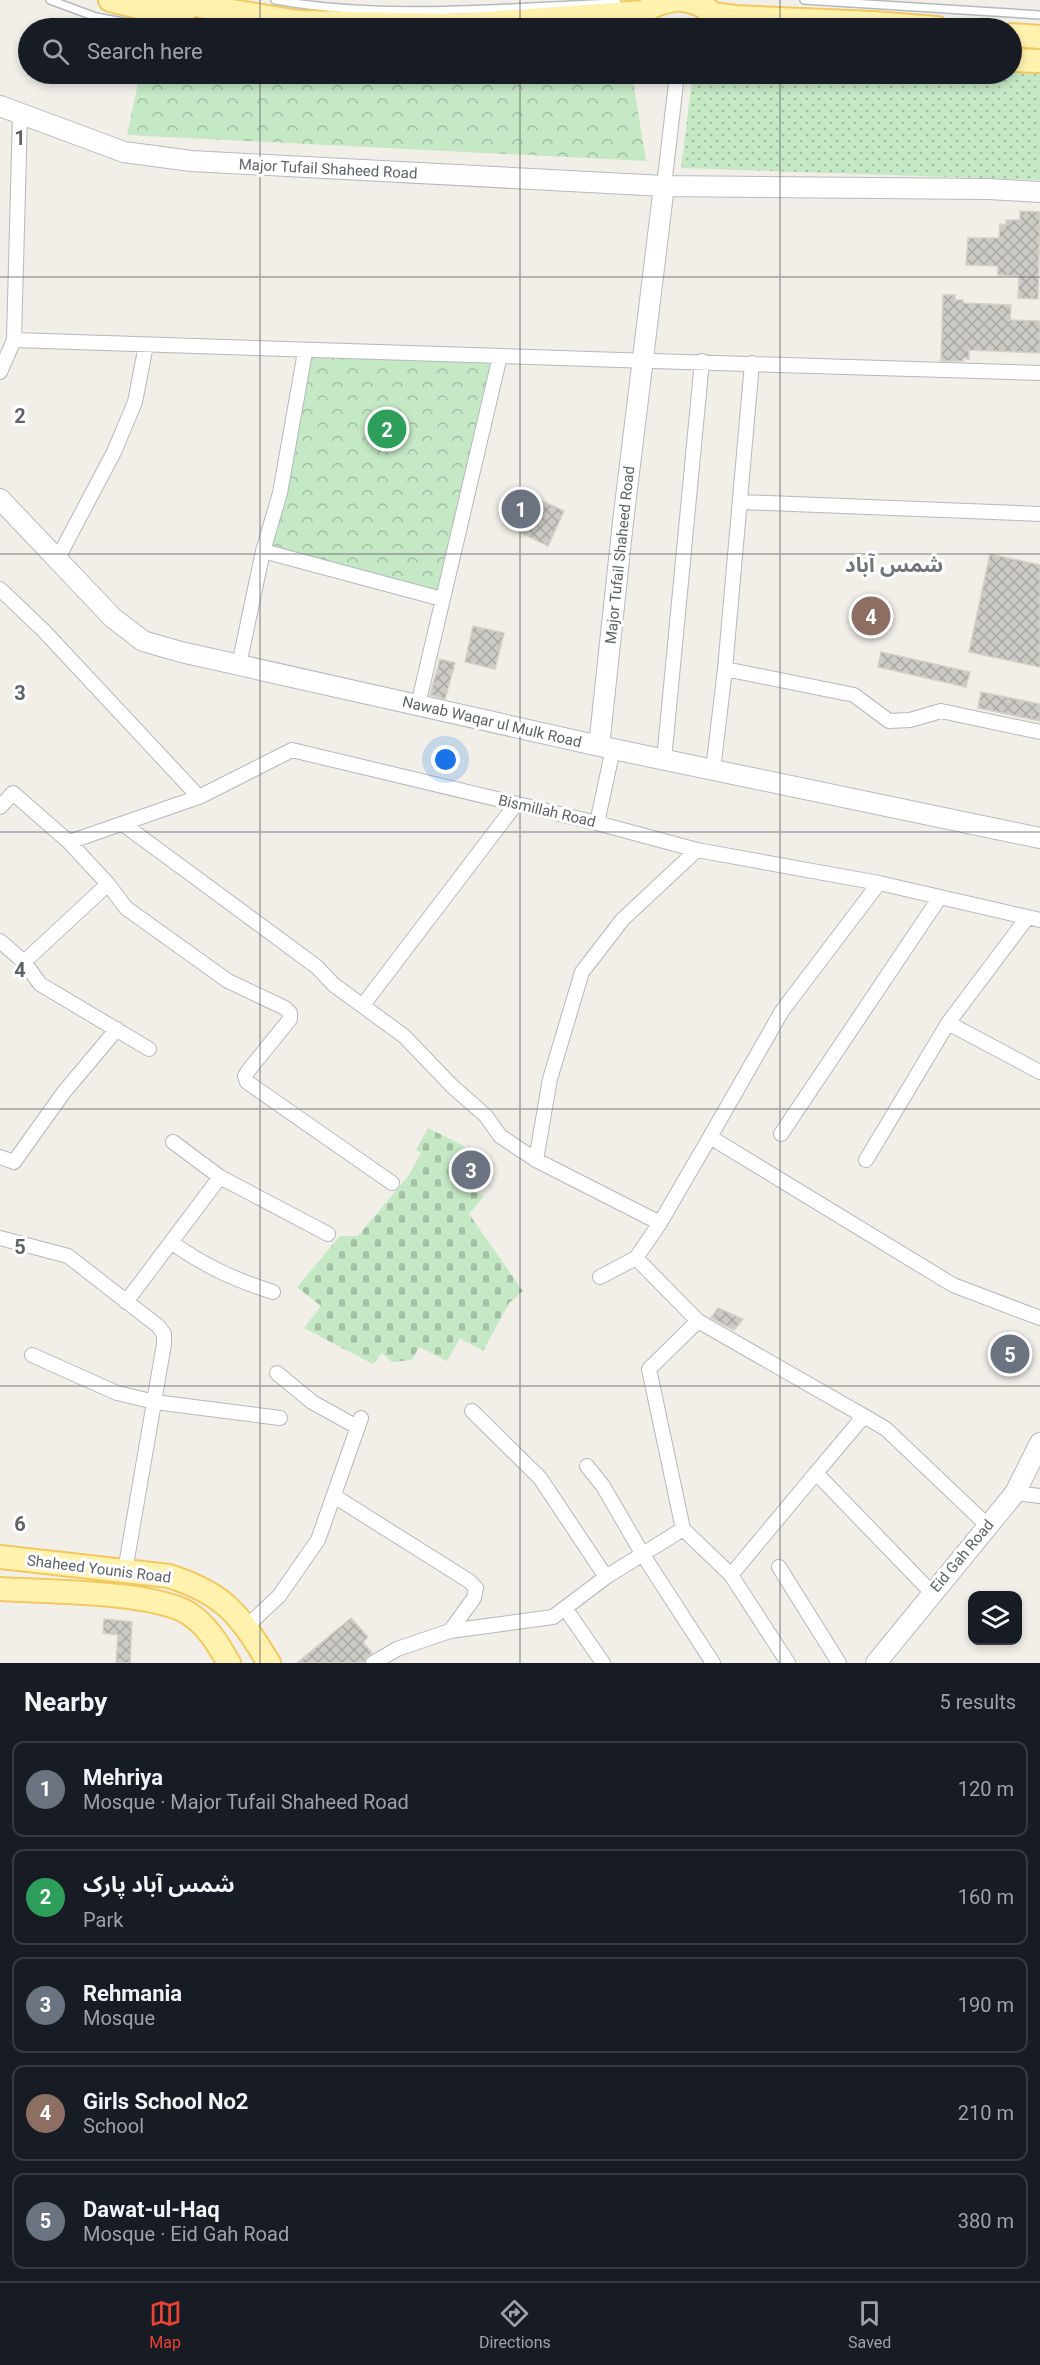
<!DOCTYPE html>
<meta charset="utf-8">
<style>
:root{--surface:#171b24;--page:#242831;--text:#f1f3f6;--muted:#9ea1a6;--line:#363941;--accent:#ea4335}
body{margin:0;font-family:Roboto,"Noto Sans Arabic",sans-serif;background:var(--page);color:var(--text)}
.controls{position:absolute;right:18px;bottom:18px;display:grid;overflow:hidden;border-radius:12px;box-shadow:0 3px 9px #0003}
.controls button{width:54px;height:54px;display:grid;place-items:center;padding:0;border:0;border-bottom:2px solid var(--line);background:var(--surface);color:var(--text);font:30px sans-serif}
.you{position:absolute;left:446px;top:760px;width:21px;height:21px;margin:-15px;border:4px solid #fff;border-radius:50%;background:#1a73e8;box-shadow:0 0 0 9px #1a73e833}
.badge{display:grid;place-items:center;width:39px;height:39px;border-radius:50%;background:var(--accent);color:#fff;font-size:20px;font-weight:700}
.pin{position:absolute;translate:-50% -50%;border:3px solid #fff;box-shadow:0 2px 6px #0006}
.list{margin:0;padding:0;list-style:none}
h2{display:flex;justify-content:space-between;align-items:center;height:78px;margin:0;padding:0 24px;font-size:26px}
h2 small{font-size:20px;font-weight:400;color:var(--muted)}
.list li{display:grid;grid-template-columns:39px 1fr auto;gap:18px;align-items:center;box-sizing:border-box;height:96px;margin:0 12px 12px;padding:0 12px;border:2px solid var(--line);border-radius:12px}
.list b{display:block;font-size:22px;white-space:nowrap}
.list p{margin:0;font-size:20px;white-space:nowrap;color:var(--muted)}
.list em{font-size:20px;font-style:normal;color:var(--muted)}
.icon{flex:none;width:33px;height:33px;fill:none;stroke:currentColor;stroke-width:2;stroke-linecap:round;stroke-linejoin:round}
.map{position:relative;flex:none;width:1040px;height:1663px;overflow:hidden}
.search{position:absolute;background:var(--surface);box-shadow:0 3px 9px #0003;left:18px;right:18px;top:18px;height:66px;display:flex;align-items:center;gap:15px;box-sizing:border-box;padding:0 21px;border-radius:33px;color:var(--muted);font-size:22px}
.sheet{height:618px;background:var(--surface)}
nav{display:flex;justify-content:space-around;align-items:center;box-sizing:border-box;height:84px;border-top:2px solid var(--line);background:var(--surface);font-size:16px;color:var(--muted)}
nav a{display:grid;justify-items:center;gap:3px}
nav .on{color:var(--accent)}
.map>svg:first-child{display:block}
.forest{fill:url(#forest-crowns)}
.cemetery{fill:url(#cemetery-stones)}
.garden{fill:url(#garden-dots)}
.building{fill:url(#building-cross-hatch);stroke:#d6d1c6;stroke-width:1.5}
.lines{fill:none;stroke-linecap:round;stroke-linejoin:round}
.lane-casing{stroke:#b5b8bc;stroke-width:10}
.street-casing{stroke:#b5b8bc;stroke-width:16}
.secondary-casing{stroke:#b6babf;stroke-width:22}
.primary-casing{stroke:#f2c960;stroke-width:26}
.lane{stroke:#fff;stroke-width:7}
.street{stroke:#fff;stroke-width:14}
.secondary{stroke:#fff;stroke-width:20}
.primary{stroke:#fff2af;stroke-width:22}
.grid{fill:none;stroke:#5f6368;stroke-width:1.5;stroke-opacity:0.55}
.labels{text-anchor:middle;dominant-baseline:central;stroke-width:6;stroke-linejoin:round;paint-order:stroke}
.street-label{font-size:15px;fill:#5f6368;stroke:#fff}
.district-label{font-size:21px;font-weight:bold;fill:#70757a;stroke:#fff}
.grid-label{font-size:20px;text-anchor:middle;font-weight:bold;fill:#5f6368;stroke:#fff;stroke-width:6;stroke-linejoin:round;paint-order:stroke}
</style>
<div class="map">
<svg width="1040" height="1663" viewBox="0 0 1040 1663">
<defs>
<pattern id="forest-crowns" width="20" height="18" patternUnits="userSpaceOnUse" patternTransform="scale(1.5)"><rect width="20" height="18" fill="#c5e8c5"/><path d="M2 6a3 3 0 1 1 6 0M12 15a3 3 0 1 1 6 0" fill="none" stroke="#a3c0a4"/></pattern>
<pattern id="cemetery-stones" width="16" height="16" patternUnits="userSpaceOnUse" patternTransform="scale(1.5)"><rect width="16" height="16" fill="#c5e8c5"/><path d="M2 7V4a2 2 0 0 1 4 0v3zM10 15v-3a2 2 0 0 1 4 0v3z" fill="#a3c0a4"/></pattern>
<pattern id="garden-dots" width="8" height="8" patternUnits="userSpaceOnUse" patternTransform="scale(1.5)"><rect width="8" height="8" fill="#c5e8c5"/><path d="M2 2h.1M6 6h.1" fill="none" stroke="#a3c0a4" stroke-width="1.8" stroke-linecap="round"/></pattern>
<pattern id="building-cross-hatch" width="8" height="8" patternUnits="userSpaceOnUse" patternTransform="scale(1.5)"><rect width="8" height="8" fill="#cccac5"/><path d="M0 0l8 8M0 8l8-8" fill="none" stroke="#a9a8a4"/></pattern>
</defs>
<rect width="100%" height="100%" fill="#f1efe8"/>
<path class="forest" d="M 140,74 L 632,74 L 646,161 L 127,135 Z
M 308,355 L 496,359 L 439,594 L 269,548 Z"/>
<path class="cemetery" d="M 428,1128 L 464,1146 L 449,1181 L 484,1196 L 469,1214 L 523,1291 L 509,1303 L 483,1351 L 460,1338 L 447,1361 L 419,1347 L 412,1360 L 392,1362 L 382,1353 L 373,1364 L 304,1328 L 321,1306 L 297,1287 L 340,1236 L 358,1236 L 409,1175 L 421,1153 L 416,1150 Z"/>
<path class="garden" d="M 1012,73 L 1040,74 L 1040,180 L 681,168 L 693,74 Z"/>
<path class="building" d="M 1020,211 L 1040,212 L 1038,299 L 1018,298 L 1019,276 L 998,275 L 998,266 L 966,265 L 968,238 L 999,238 L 1000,224 L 1006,225 L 1006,220 L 1020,220 Z
M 943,295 L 955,295 L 955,300 L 963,300 L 963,303 L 1011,305 L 1010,320 L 1040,321 L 1040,353 L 969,350 L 969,359 L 963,358 L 963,361 L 941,361 Z
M 525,493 L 564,511 L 548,546 L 509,527 Z
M 990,554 L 1040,565 L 1040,667 L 969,652 Z
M 473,626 L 504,633 L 495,669 L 465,662 Z
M 881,652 L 970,672 L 966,687 L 878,667 Z
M 440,659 L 455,663 L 445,699 L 430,695 Z
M 981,692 L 1040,704 L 1040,721 L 978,708 Z
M 718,1308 L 743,1319 L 734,1330 L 711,1318 Z
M 351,1618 L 368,1637 L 363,1642 L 372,1653 L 366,1658 L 364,1663 L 297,1663 Z
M 104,1619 L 132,1622 L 130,1663 L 116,1663 L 118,1635 L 103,1633 Z"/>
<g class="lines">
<defs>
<path id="lane" d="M 50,0 L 96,17 L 155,28
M 275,0 C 387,20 504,7 617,3
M 804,0 L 1040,15"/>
<path id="street" d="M 664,186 L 677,74
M 14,340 C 356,354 698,361 1040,373
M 0,372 L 14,340 L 20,114
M 741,502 L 1040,514
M 263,551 L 442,599
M 58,558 L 114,452 L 135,402 L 146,345
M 0,589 L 44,631 L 199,797
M 239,665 L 263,551 L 280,493 L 305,352
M 725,669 L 854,695 L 889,721 L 910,720 L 941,711 L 1040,732
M 418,705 L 500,356
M 664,760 L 702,361
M 713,770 L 725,669 L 752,363
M 0,807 L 13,793 L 69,842 L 108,884 L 24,962 L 0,941
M 597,823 L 613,749
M 123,824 L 317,967 L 334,985 L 404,1036 L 452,1086 L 486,1116 L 500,1136 L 536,1160 L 660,1223 L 636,1258 L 600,1277
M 69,842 L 199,797 L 292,750 L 597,823 L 697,850 L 879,883 L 1040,920
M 108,884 L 126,908 L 228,981 L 285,1008 L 290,1013 L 290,1019 L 248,1071 L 245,1076 L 247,1082 L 392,1183
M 24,962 L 40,984 L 149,1049
M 363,1005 L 516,804
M 948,1023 L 1040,1072
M 781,1134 L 940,897
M 710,1137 L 782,1011 L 879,883
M 173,1142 L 220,1177 L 328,1234
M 0,1157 L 14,1162 L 64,1092 L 117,1029
M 536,1160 L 550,1079 L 582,972 L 623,919 L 697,850
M 866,1160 L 948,1023 L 1027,918
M 660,1223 L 710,1137 L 953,1285 L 1040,1318
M 0,1238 L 68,1256 L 158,1326 L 164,1334 L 164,1344 L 125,1571
M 172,1243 C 205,1266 235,1280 273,1292
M 126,1302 L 220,1177
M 698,1321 L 864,1416 L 816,1473 L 932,1593
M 32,1355 L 117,1393 L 155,1402 L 280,1418
M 277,1373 L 312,1402 L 357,1427
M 472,1411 L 540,1478 L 606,1577
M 864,1416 L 886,1429 L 987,1525
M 587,1466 L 603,1486 L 643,1555 L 713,1663
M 1015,1493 L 1040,1496
M 334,1496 L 469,1581 L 476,1588 L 474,1598 L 450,1631
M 683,1529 L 731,1575 L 788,1663
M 779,1567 L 839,1663
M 731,1575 L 816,1473
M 565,1608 L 603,1663
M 246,1627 L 279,1596 L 318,1540 L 361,1418
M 373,1663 L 397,1649 L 450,1631 L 553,1617 L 606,1577 L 683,1529 L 649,1369 L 698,1321 L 636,1258"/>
<path id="secondary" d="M 0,106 L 124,152 L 191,161 L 664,186
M 0,499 L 113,618 L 143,641 L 181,652 L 613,749 L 1040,838
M 599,746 L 623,522 L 664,186 L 989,189 L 1040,192
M 876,1663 L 1015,1493 L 1040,1443"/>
<path id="primary" d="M 110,0 L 183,18
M 164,0 L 299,22 L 458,25 L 643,12
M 682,0 C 698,2 713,8 717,25
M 712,14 L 736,17 L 873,23 L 937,28
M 636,24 C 643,8 658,2 675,0
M 1012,35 L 1040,37
M 1012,60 L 1040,61
M 0,1557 L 169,1576 C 225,1594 239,1614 269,1663
M 0,1589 C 46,1592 151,1591 188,1613 C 207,1625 218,1644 229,1663"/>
</defs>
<use href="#lane" class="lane-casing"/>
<use href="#street" class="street-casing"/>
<use href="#secondary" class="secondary-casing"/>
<use href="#primary" class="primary-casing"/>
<use href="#lane" class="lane"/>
<use href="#street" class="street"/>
<use href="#secondary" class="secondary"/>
<use href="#primary" class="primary"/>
</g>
<path class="grid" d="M 260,0 L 260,28M 520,0 L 520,28M 780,0 L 780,28M 260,74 L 260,1663M 520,74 L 520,1663M 780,74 L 780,1663M 0,277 L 1040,277M 0,554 L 1040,554M 0,832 L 1040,832M 0,1109 L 1040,1109M 0,1386 L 1040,1386"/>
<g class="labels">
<g class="street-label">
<text transform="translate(328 169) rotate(3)">Major Tufail Shaheed Road</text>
<text transform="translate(620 555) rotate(-84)">Major Tufail Shaheed Road</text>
<text transform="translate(492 722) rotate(13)">Nawab Waqar ul Mulk Road</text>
<text transform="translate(547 811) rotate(13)">Bismillah Road</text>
<text transform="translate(962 1556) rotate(-50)">Eid Gah Road</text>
<text transform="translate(99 1569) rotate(7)">Shaheed Younis Road</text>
</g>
<g class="district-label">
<text x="894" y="565">شمس آباد</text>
</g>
</g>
<g class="grid-label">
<text x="20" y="145">1</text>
<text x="20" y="423">2</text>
<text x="20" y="700">3</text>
<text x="20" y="977">4</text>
<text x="20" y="1254">5</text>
<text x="20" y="1531">6</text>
</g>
</svg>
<div class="controls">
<button><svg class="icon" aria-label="layers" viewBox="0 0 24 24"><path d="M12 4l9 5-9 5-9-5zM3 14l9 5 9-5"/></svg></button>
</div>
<div class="you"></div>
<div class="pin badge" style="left:521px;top:509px;background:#6b7280">1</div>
<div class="pin badge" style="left:387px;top:429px;background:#2e9e5b">2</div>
<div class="pin badge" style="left:471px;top:1170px;background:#6b7280">3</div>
<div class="pin badge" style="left:871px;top:616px;background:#8d6e63">4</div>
<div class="pin badge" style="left:1010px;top:1354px;background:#6b7280">5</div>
<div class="search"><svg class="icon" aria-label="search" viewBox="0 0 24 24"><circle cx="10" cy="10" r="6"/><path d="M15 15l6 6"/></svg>Search here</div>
</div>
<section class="sheet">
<h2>Nearby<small>5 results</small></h2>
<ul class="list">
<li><span class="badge" style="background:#6b7280">1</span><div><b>Mehriya</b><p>Mosque · Major Tufail Shaheed Road</p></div><em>120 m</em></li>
<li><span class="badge" style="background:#2e9e5b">2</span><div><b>شمس آباد پارک</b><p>Park</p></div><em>160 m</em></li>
<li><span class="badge" style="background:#6b7280">3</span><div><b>Rehmania</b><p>Mosque</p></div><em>190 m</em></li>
<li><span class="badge" style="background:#8d6e63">4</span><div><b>Girls School No2</b><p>School</p></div><em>210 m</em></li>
<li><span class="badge" style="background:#6b7280">5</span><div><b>Dawat-ul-Haq</b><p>Mosque · Eid Gah Road</p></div><em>380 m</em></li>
</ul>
</section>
<nav>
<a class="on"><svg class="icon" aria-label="map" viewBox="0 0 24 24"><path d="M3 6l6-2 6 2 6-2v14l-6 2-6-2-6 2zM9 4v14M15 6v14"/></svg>Map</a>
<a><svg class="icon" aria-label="directions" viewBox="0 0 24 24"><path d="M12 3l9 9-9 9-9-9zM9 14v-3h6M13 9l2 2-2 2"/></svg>Directions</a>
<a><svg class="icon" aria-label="saved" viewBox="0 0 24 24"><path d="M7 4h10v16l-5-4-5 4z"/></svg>Saved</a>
</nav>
